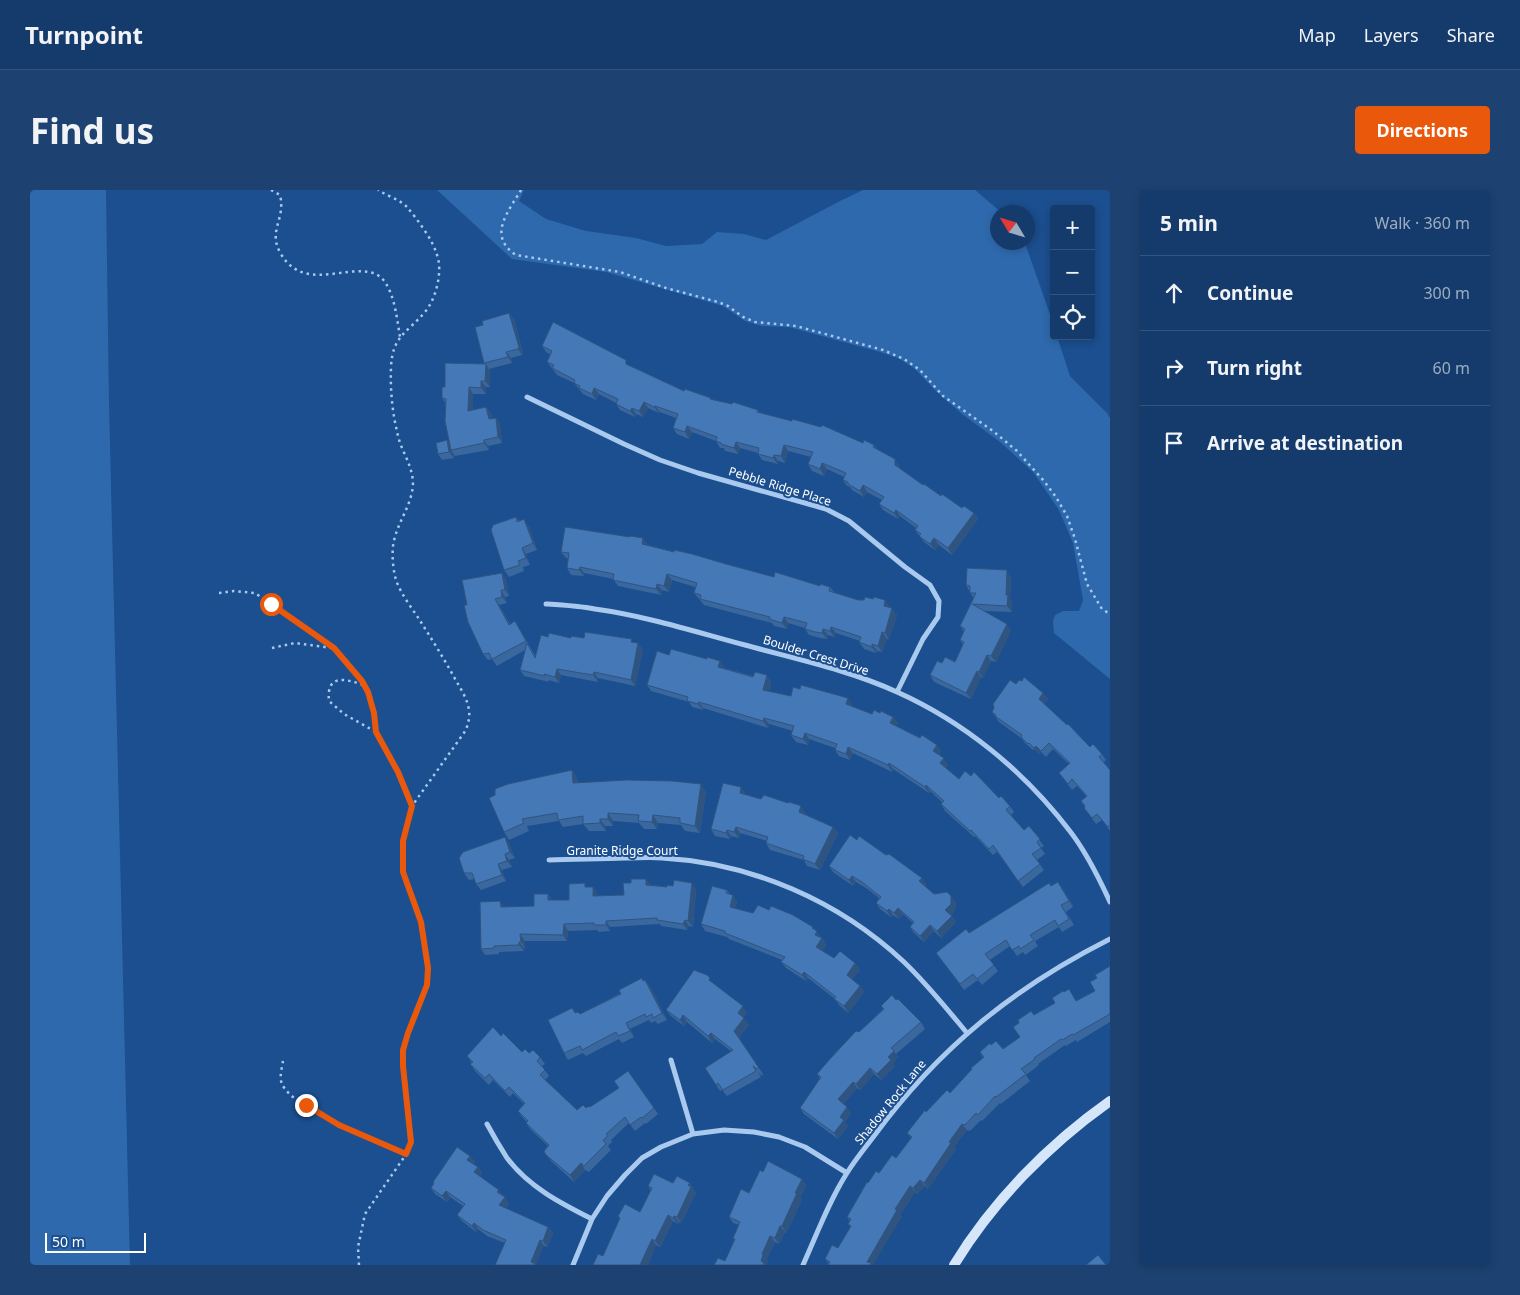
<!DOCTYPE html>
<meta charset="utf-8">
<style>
:root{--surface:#143b6b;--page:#1d4271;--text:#f1f3f6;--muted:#9dadc1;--line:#33557e;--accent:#ea580c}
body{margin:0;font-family:"Noto Sans",sans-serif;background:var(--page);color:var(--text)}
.controls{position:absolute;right:15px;top:15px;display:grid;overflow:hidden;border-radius:5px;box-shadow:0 2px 8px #0003}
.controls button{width:45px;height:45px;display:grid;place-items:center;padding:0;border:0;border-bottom:1px solid var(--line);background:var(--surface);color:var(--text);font:25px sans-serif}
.compass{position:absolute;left:960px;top:15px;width:45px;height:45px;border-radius:50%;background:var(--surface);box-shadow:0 2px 8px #0003;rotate:308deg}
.scale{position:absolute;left:15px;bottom:12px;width:101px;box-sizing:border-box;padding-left:5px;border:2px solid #fff;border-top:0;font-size:14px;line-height:18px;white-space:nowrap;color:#fff;-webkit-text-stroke:4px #1b4f8f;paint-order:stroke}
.stop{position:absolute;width:15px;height:15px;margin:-11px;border:4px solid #ea580c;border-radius:50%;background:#fff}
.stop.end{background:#ea580c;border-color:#fff;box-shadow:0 1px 5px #0008}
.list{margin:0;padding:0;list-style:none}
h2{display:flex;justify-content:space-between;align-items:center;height:65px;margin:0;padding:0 20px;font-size:21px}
h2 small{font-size:16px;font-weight:400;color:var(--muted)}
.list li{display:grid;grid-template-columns:32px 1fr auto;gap:15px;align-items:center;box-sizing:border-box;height:75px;padding:0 20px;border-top:1px solid var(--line)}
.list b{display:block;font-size:19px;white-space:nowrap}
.list em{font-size:16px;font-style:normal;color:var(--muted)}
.icon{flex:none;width:28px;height:28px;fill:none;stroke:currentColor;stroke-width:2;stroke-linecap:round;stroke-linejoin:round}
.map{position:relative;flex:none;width:1080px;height:1075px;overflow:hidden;border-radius:5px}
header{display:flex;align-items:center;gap:30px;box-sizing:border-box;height:70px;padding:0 25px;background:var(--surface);border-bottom:1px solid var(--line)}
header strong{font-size:24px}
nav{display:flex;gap:28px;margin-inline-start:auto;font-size:18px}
.intro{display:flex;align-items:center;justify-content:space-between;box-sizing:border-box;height:120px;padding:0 30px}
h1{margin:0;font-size:35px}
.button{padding:12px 22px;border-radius:5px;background:var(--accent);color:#fff;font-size:18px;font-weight:700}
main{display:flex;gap:30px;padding:0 30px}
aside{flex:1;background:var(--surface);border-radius:5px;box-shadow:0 2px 8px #0003}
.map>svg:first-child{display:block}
.green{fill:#2e69ad}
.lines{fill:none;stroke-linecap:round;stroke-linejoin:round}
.path{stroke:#a9c9ee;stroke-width:2.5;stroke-dasharray:2.5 4;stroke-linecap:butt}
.street{stroke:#a9c9ee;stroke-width:5}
.secondary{stroke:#d6e6fa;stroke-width:10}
.wall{fill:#3a679d}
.shaded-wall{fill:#305480}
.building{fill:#4478b7;stroke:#305480}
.route{stroke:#ea580c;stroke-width:6}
.labels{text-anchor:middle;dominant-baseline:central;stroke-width:4;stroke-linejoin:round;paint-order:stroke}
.street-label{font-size:12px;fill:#fff;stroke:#1b4f8f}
</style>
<header>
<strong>Turnpoint</strong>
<nav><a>Map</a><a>Layers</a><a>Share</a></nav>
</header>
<div class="intro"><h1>Find us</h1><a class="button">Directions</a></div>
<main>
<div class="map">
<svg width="1080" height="1075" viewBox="0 0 1080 1075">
<rect width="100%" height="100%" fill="#1b4f8f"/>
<path class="green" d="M 0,0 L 76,0 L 79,213 L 100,1075 L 0,1075 Z
M 407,0 L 494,0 L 489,11 L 516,29 L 556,41 L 606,48 L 636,56 L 672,54 L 687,42 L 714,44 L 736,50 L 810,11 L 833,0 L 945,0 L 971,22 L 968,22 L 968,52 L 995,53 L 1024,136 L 1024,146 L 1027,146 L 1040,186 L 1077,223 L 1080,228 L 1080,489 L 1024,443 L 1023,431 L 1025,425 L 1033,421 L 1049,421 L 1053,410 L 1043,353 L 1029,320 L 1003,282 L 970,252 L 932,224 L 907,202 L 884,178 L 868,168 L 850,162 L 759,137 L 732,136 L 715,131 L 693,116 L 576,82 L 482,69 Z"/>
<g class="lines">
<path class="path" d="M 241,0 L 250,5 C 256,30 237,41 251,64 C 277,109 334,62 355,92 C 365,107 367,129 370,147
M 491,0 C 478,22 457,46 486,65 L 590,82 L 636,98 L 688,112 L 698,116 L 713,127 L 725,132 L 766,136 L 853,160 L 874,169 L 890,180 L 913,206 L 963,241 L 987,261 L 1014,291 L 1026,307 L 1037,326 L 1045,349 L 1057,394 L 1072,419 L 1080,424
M 189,403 L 204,401 L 225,403 L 303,458 L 316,470 L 332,491 L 338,502 L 344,523 L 346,542 L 368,582 L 382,616
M 242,458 L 265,453 L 302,458
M 333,495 C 316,489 296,483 299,511 L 314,524 L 346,542
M 253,871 C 252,878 249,887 252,894 C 264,920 348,952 376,964
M 329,1075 L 328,1057 L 335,1024 L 377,963 L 381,952 L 373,876 L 373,860 L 378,843 L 397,795 L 398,778 L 391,732 L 373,682 L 373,651 L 382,616 L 436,540 C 438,533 440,528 439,521 C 438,509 430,498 424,487 C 413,467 401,448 389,429 C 381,417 371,404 366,390 C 363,379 362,367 363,356 C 366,333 383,315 383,292 C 382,277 375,266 370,253 C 363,229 360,203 361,178 C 362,146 377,143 395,122 C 406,109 413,81 407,65 C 403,50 387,29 377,17 C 369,9 357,6 348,0"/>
<path class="street" d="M 497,207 L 594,254 L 630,270 L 668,283 L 796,319 L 819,331 L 875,377 L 900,395 L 909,411 L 908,427 L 893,449 L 867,502
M 516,414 C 532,415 549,416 565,419 C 616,426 666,442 715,455 C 766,469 819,480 867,502 C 934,532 994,581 1039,640 C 1055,660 1069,688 1080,712
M 519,670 C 544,669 569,669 595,668 C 607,668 620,667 632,668 C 722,673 809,711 874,772 C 897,794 917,819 937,843
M 641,870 L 663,944
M 457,934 C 463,945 470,957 477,968 C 499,997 530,1013 562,1029
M 543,1075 L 562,1029 L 577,1006 L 595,985 L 612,968 L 631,957 L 663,944 L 694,940 L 724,942 L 749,947 L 775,957 L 817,983
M 773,1075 C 787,1044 799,1011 817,983 C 825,970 835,958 844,946 C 909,858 983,798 1080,749"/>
<path class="secondary" d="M 924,1075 C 963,1011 1019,954 1080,911"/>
</g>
<path class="wall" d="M 479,123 L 484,129 L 493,163 L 492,165 L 481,168 L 482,173 L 459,179 L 460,181 L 460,197 L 456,197 L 456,204 L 443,204 L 443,220 L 456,217 L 461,223 L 462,229 L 466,228 L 470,234 L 472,253 L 458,256 L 459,260 L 425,266 L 423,263 L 424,268 L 412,270 L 408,264 L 417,250 L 419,254 L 416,214 L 412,208 L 415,197 L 455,174 L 454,173 L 453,135 Z
M 512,156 L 601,176 L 654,201 L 682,210 L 728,220 L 729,222 L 833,253 L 844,255 L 846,259 L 870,276 L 869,278 L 893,295 L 932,318 L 944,323 L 948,329 L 922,365 L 909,355 L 905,360 L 894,352 L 885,340 L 886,338 L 870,326 L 868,329 L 853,320 L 849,314 L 852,310 L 837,302 L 834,307 L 822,300 L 820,297 L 817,296 L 813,290 L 814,287 L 797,279 L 794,286 L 782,281 L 778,274 L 781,267 L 758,261 L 755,273 L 748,271 L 748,274 L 732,270 L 728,264 L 728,263 L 710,258 L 708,264 L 695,261 L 694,258 L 690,258 L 686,251 L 662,242 L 659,249 L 647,244 L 643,238 L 646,228 L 630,222 L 629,223 L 618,218 L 613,227 L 606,224 L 605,227 L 590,220 L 586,214 L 586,213 L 569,204 L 566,210 L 553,204 L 544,193 L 527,185 L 517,172 L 520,164 L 516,162 Z
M 486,327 L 489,331 L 499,336 L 507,360 L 496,364 L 500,375 L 493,377 L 494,381 L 479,387 L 474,380 Z
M 618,354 L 618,355 L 744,387 L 790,396 L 800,397 L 804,402 L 828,410 L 860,417 L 860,418 L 867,425 L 859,449 L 857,449 L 852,462 L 847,461 L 846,463 L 834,459 L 829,452 L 830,451 L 806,443 L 804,447 L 798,445 L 797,449 L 790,448 L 779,445 L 775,439 L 775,438 L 758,433 L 757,439 L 744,436 L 742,433 L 674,415 L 664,403 L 665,397 L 642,390 L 639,402 L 632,400 L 631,405 L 588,396 L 583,389 L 554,383 L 554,386 L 541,385 L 537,378 L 538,368 L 536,368 L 531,362 Z
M 981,387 L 980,409 L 982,411 L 982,422 L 953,421 L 981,440 L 966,472 L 961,471 L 953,488 L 951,487 L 941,509 L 904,492 L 900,485 L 912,473 L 925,472 L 933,455 L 930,450 L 934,442 L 930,436 L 944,409 L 936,395 Z
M 476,389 L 479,406 L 475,407 L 477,413 L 469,415 L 480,434 L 489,438 L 506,467 L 518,447 L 554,448 L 608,453 L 613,460 L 605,496 L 568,488 L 568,492 L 531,485 L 529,493 L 518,490 L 519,492 L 494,486 L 490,480 L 495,460 L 467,476 L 462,469 L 458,470 L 453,464 L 437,415 Z
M 639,465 L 694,477 L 694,478 L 741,491 L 739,501 L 761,506 L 822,514 L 821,516 L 842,524 L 850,523 L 863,527 L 868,533 L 866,536 L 890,548 L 907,555 L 911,561 L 909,564 L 918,574 L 916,578 L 929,589 L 969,608 L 980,616 L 984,622 L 981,625 L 994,640 L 999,636 L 1014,656 L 1011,658 L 1015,664 L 1007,670 L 1014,680 L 993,697 L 967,662 L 963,665 L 945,646 L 944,647 L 915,621 L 911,614 L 912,612 L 900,601 L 899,603 L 863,579 L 862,582 L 823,563 L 820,570 L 809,566 L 805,560 L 805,558 L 779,549 L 778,555 L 766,552 L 761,545 L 763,541 L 739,534 L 738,538 L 673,518 L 673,520 L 662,517 L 659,512 L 621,501 L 617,495 Z
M 986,494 L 1013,503 L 1018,509 L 1014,514 L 1060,557 L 1072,564 L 1076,570 L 1074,572 L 1080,580 L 1080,641 L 1072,630 L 1066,634 L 1054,618 L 1055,616 L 1057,607 L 1047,596 L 1042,600 L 1029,583 L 1039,574 L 1023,559 L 1016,567 L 1011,562 L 1009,564 L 1004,559 L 1003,560 L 995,553 L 991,548 L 969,532 L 962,522 Z
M 542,580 L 547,588 L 548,593 L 676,602 L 670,643 L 655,641 L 651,635 L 628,633 L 627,639 L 614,639 L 609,633 L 583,631 L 583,636 L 575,636 L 576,641 L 559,641 L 553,634 L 533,637 L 529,631 L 497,636 L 499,641 L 479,650 L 474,642 Z
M 715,603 L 715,605 L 775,622 L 775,624 L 803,637 L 808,643 L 790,680 L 777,676 L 774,670 L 740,660 L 736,653 L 737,651 L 710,643 L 709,648 L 701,646 L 700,649 L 685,646 L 681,639 Z
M 475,647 L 479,653 L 485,668 L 479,670 L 482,677 L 472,680 L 476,691 L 451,700 L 446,694 L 445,689 L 439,690 L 434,683 Z
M 799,676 L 896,694 L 895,696 L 904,704 L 926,712 L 925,720 L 921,725 L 926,732 L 911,748 L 904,741 L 894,752 L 884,743 L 880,737 L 883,733 L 873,724 L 869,729 L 863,725 L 861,727 L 850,719 L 846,713 L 849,708 L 836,698 L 826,692 L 823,696 L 803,682 Z
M 1028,692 L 1043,715 L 1043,717 L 1036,722 L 1044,735 L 1032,742 L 1029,737 L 1005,751 L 1008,756 L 995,765 L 993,762 L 987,766 L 980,756 L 960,770 L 968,781 L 952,795 L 948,790 L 934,800 L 906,763 L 939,743 Z
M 621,695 L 666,699 L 663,737 L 659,736 L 657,740 L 631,736 L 630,734 L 580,737 L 580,741 L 569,742 L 567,740 L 538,741 L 537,751 L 495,751 L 495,758 L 494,758 L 494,761 L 469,762 L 469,764 L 455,765 L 451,759 L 475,717 L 504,716 L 518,704 L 522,710 L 539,710 L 558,697 L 567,703 L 567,706 L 594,705 Z
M 697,700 L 700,704 L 707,711 L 705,718 L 784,740 L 792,748 L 796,755 L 792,761 L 804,768 L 825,773 L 830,780 L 822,789 L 830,796 L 834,802 L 818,823 L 809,815 L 805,809 L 778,788 L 776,791 L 756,778 L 751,772 L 752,770 L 699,749 L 697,747 L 675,741 L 671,734 Z
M 1080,776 L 1080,832 L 1047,852 L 1046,850 L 1036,856 L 1035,855 L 1008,874 L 1009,875 L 996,885 L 1000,891 L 971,914 L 970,913 L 952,931 L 951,930 L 941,940 L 938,941 L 937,940 L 924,957 L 926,959 L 898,999 L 895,996 L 887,1004 L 885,1002 L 870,1025 L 872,1027 L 799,1074 L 795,1069 L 808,1058 L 820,1037 L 818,1034 L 820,1031 L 817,1027 L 838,993 L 866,968 L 881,948 L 877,943 L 896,922 L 920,903 L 953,868 L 950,862 L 961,855 L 973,859 L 990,847 L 1004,825 L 1025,813 L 1034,802 L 1043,806 L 1046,811 L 1065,801 L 1067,788 Z
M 614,791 L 620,796 L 637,830 L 628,834 L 625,831 L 621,833 L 619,830 L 600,839 L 604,847 L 592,853 L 589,849 L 556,866 L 553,863 L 538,870 L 534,863 L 542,818 L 546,823 L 550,824 Z
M 684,794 L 717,823 L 713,828 L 719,835 L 709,847 L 733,884 L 732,886 L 728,882 L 731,887 L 697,906 L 692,900 L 690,901 L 686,895 L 701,861 L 685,849 L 682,853 L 657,832 L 654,836 L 641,826 L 636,820 Z
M 851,816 L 891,832 L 895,839 L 866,864 L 868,867 L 863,873 L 865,876 L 851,890 L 844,884 L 830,900 L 827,898 L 813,914 L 821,923 L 815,932 L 818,936 L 808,949 L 774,924 L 770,918 L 790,889 L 787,884 L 829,842 L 853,819 Z
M 471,846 L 492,862 L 510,867 L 515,874 L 512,876 L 519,886 L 515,890 L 547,920 L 560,917 L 589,898 L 598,881 L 628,924 L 616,934 L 615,933 L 605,941 L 599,933 L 581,950 L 582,952 L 578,956 L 581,960 L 559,982 L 555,980 L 544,992 L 521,971 L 514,961 L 518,956 L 500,939 L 496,933 L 497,932 L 492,927 L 488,921 L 494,914 L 483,903 L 480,907 L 463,890 L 459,895 L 445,881 L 440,874 L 442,873 L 437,866 Z
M 440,966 L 445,972 L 443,974 L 448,977 L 452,983 L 450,986 L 474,1006 L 479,1014 L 476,1018 L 518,1037 L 523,1043 L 517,1057 L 514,1056 L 475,1053 L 457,1046 L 448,1039 L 446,1042 L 432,1031 L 427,1025 L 433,1016 L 420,1007 L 417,1012 L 405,1004 L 401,998 L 404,994 L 403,992 Z
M 733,982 L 776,995 L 770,1008 L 772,1010 L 756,1043 L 755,1042 L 749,1054 L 745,1052 L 736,1070 L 738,1072 L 736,1075 L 684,1075 L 695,1071 L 704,1050 L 703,1048 L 709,1035 L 703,1033 L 699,1027 L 719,1003 Z
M 643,993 L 660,993 L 666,1003 L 651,1033 L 649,1032 L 648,1034 L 643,1031 L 630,1057 L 626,1055 L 618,1075 L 563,1075 L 573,1066 L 590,1029 L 588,1026 L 610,1022 L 621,1001 L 618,996 Z"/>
<path class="shaded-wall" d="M 479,123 L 484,129 L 493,163 L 492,165 L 488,159 Z
M 476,162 L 481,168 L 482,173 L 478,167 Z
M 456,174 L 460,181 L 460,197 L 455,191 Z
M 451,191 L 456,197 L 456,204 L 451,198 Z
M 439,197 L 443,204 L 443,227 L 438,221 Z
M 564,198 L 569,204 L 566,210 L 562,204 Z
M 614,212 L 618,218 L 613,227 L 609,221 Z
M 625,216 L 630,222 L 629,223 L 624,217 Z
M 456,217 L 461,223 L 463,236 L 459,229 Z
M 602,218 L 606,224 L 605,227 L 600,221 Z
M 466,228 L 470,234 L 472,253 L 468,247 Z
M 657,236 L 662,242 L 659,249 L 655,242 Z
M 417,250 L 422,257 L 421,260 L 423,263 L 424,268 L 419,262 Z
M 454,250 L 458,256 L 459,260 L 454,253 Z
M 706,252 L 710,258 L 708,264 L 704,258 Z
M 754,255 L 758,261 L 755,273 L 751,266 Z
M 744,265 L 748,271 L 748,274 L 743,268 Z
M 865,269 L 870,276 L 869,281 L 865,275 Z
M 792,273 L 797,279 L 794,286 L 790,279 Z
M 833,295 L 837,302 L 834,307 L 830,301 Z
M 866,320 L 870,326 L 868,329 L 864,323 Z
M 944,323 L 948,329 L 922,365 L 918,358 Z
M 494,329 L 499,336 L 507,360 L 503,353 Z
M 613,348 L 618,354 L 617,360 L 612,354 Z
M 904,348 L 909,355 L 905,360 L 900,354 Z
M 492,358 L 496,364 L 500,375 L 496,368 Z
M 550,377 L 554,383 L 554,386 L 549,380 Z
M 977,380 L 981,387 L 980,409 L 982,411 L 982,422 L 977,416 L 976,405 Z
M 472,383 L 476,389 L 479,406 L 475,400 Z
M 637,384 L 642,390 L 639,402 L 634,396 Z
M 627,394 L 632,400 L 631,405 L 626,399 Z
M 471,400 L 475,407 L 477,413 L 472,407 Z
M 465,409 L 469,415 L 483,441 L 479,435 Z
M 855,410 L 860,417 L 858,422 L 854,416 Z
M 862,418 L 867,425 L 859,449 L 855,443 Z
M 754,427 L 758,433 L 757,439 L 752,433 Z
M 977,434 L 981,440 L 966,472 L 961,466 Z
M 801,437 L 806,443 L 804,447 L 800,441 Z
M 793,439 L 798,445 L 797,449 L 792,443 Z
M 852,442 L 857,449 L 852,462 L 848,456 Z
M 608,453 L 613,460 L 605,496 L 601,490 Z
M 842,454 L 847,461 L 846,463 L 842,457 Z
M 957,465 L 961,471 L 953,488 L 949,482 Z
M 690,471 L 694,477 L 693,483 L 688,477 Z
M 527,479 L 531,485 L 529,493 L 525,487 Z
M 947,481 L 951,487 L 941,509 L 936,503 Z
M 564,482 L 568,488 L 568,492 L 563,485 Z
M 737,485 L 741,491 L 738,506 L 733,500 Z
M 1013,503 L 1018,509 L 1013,515 L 1009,509 Z
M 818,508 L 822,514 L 820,521 L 816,514 Z
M 669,512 L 673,518 L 673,520 L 668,514 Z
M 863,527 L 868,533 L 865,539 L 860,533 Z
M 734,528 L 739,534 L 738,538 L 733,531 Z
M 775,543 L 779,549 L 778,555 L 773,549 Z
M 907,555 L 911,561 L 908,567 L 903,561 Z
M 1006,556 L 1011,562 L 1009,564 L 1004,558 Z
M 818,557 L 823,563 L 820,570 L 816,564 Z
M 914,568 L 918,574 L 915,579 L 910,573 Z
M 859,573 L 863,579 L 862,582 L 858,575 Z
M 542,580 L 547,588 L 549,601 L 543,593 Z
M 671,594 L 676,602 L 670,643 L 665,636 Z
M 896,595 L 900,601 L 899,603 L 895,597 Z
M 711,597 L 715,603 L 714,609 L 710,603 Z
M 771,616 L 775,622 L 773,628 L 769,622 Z
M 578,623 L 583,631 L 583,636 L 578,629 Z
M 623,625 L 628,633 L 627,639 L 622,632 Z
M 570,629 L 575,636 L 576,641 L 570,633 Z
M 706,637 L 710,643 L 709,648 L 704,642 Z
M 803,637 L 808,643 L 790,680 L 785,674 Z
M 697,640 L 701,646 L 700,649 L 696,643 Z
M 475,647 L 479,653 L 485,668 L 480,662 Z
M 475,664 L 479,670 L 482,677 L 477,671 Z
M 468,674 L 472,680 L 476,691 L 472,685 Z
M 822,686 L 826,692 L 823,696 L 819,690 Z
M 892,688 L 896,694 L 894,697 L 889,691 Z
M 616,689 L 621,695 L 616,695 Z
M 1028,692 L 1043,715 L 1043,717 L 1039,711 Z
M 662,693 L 666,699 L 663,737 L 658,731 Z
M 563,697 L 567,703 L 568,712 L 563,706 Z
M 518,704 L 522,710 L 518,710 Z
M 703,705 L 707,711 L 704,723 L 700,717 Z
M 921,706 L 926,712 L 925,720 L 920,727 L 915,720 Z
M 470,711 L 475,717 L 471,717 Z
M 868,718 L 873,724 L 869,729 L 864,723 Z
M 859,719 L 863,725 L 861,727 L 857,721 Z
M 922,726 L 926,732 L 911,748 L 907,741 Z
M 655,730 L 659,736 L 657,740 L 653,734 Z
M 576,731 L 580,737 L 580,741 L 576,735 Z
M 534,734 L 538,741 L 537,751 L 533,745 Z
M 900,735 L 904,741 L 894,752 L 890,746 Z
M 783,737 L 787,743 L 787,741 L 792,748 L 790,751 L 782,738 Z
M 490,744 L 495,751 L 495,758 L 491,752 Z
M 792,748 L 796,755 L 791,763 L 786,757 Z
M 489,752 L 494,758 L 494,761 L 489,755 Z
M 825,773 L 830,780 L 821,791 L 817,785 Z
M 774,782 L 778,788 L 776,791 L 772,785 Z
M 615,790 L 620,796 L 637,830 L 632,823 Z
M 830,796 L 834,802 L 818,823 L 814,816 Z
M 713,816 L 717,823 L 712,829 L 708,823 Z
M 653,825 L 657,832 L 654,836 L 650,830 Z
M 714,828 L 719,835 L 709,847 L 733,884 L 704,841 Z
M 596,833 L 600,839 L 604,847 L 600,841 Z
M 681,843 L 685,849 L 682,853 L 678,846 Z
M 864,861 L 868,867 L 863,873 L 865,876 L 851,890 L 847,884 L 858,867 Z
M 840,878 L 844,884 L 830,900 L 826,894 Z
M 823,892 L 827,898 L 812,915 L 808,909 Z
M 817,917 L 821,923 L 815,932 L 818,936 L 808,949 L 804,943 L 810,927 Z
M 932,934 L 937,940 L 924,957 L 926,959 L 898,999 L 894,993 L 919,952 Z
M 440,966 L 445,972 L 442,976 L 437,970 Z
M 551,973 L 555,980 L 544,992 L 540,985 Z
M 448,977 L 452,983 L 449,989 L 444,982 Z
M 772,989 L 776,995 L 770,1008 L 772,1010 L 756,1043 L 752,1036 L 765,1003 Z
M 890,990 L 895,996 L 887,1004 L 883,998 Z
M 660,993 L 666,1003 L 651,1033 L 647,1027 Z
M 880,996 L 885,1002 L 870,1025 L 872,1027 L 843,1075 L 840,1075 L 837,1072 L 865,1019 Z
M 469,1000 L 474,1006 L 472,1008 L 467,1002 Z
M 416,1001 L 420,1007 L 417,1012 L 412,1006 Z
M 475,1007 L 479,1014 L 473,1022 L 469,1015 Z
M 638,1025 L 643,1031 L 630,1057 L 625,1051 Z
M 644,1026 L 649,1032 L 648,1034 L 643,1028 Z
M 444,1033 L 448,1039 L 446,1042 L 442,1036 Z
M 750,1036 L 755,1042 L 749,1054 L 745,1048 Z
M 518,1037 L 523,1043 L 517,1057 L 513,1051 Z
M 740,1046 L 745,1052 L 736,1070 L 738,1072 L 736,1075 L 733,1075 L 731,1071 L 732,1064 Z
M 622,1049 L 626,1055 L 618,1075 L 610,1075 Z
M 510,1050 L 514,1056 L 506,1075 L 503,1075 L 501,1072 Z"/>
<path class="building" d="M 479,123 L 489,157 L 488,159 L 476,162 L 478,167 L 454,173 L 445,137 L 453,135 L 452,131 Z
M 523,132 L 596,170 L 596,174 L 654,201 L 655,199 L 681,208 L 680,209 L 702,214 L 703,212 L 728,220 L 727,222 L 762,231 L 762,229 L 791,237 L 792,235 L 833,253 L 834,250 L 844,255 L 843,257 L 865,269 L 865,275 L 893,295 L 894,294 L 911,306 L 912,304 L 932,318 L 934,316 L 944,323 L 918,358 L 904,348 L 900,354 L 889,346 L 891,344 L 885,340 L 888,336 L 866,320 L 864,323 L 849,314 L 854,307 L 833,295 L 830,301 L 818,294 L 818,292 L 813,290 L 816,283 L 792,273 L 790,279 L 778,274 L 783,262 L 754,255 L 751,266 L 744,265 L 743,268 L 728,264 L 729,258 L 706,252 L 704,258 L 691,254 L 691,253 L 686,251 L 687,247 L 657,236 L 655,242 L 643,238 L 648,224 L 625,216 L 624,217 L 614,212 L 609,221 L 602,218 L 600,221 L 586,214 L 588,209 L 564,198 L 562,204 L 549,198 L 550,196 L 544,193 L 545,190 L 522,178 L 524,175 L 517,172 L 522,161 L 512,156 Z
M 415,173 L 456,174 L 455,191 L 451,191 L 451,198 L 439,197 L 438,221 L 456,217 L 459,229 L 466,228 L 468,247 L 454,250 L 454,253 L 421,260 L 415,231 L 416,209 L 412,208 L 412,197 L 415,197 Z
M 417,250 L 419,262 L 408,264 L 406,253 Z
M 486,327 L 487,332 L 494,329 L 503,353 L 492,358 L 496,368 L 488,371 L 490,375 L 474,380 L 461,340 L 463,335 Z
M 535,337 L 600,347 L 600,346 L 613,348 L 612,354 L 644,362 L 644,360 L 662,364 L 696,374 L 744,387 L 745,382 L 790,396 L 790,394 L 800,397 L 799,401 L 828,410 L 834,410 L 835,407 L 843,409 L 844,407 L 855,410 L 854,416 L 862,418 L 855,443 L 852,442 L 848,456 L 842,454 L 842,457 L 829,452 L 831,447 L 801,437 L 800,441 L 793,439 L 792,443 L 785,442 L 775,439 L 777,433 L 754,427 L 752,433 L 739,429 L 740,427 L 670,409 L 671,405 L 664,403 L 667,393 L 637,384 L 634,396 L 627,394 L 626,399 L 583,390 L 584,384 L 550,377 L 549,380 L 537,378 L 539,363 L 531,362 Z
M 937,378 L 977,380 L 976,405 L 978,405 L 977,416 L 942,414 L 977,434 L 961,466 L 957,465 L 949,482 L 947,481 L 936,503 L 900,485 L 907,471 L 912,473 L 915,467 L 925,472 L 934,452 L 930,450 L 935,439 L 930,436 L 946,403 L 940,403 L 940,396 L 936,395 Z
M 472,383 L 475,400 L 471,400 L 472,407 L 465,409 L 479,435 L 485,431 L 496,451 L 462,469 L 459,463 L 453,464 L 438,432 L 434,415 L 437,415 L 432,390 Z
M 555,442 L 602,449 L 601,452 L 608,453 L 601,490 L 564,482 L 563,485 L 527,479 L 525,487 L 514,484 L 515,486 L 490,480 L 497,453 L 505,468 L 511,445 L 518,447 L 519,443 L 541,448 L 541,446 L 554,448 Z
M 641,459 L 677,469 L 677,467 L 690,471 L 688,477 L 723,487 L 725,482 L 737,485 L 733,500 L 761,506 L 763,497 L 770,499 L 771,495 L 818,508 L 816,514 L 842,524 L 844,520 L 850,523 L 851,521 L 863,527 L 860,533 L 890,548 L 892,545 L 907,555 L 903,561 L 914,568 L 910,573 L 929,589 L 935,581 L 941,586 L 944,582 L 969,608 L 971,606 L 980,616 L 976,620 L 994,640 L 999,636 L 1010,649 L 1007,652 L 1011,658 L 1002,664 L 1010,674 L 988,691 L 963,655 L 959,659 L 941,640 L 940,641 L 911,614 L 914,611 L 896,595 L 895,597 L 859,573 L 858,575 L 818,557 L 816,564 L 805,560 L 807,554 L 775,543 L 773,549 L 761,545 L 764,536 L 734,528 L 733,531 L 669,512 L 668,514 L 657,511 L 658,507 L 617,495 L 627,461 L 639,465 Z
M 994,487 L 1013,503 L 1009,509 L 1037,535 L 1038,534 L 1060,557 L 1063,554 L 1072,564 L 1069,567 L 1080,580 L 1080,635 L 1078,637 L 1067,624 L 1062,628 L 1054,618 L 1055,616 L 1051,611 L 1057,606 L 1042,589 L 1038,594 L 1029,583 L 1040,573 L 1019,553 L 1011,561 L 1006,556 L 1004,558 L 999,553 L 998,554 L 991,547 L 992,545 L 965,526 L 966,525 L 962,522 L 964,518 L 963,514 L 980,490 L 986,494 L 989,490 L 992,491 Z
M 542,580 L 543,593 L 597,590 L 642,591 L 671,594 L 665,636 L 650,633 L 650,628 L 623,625 L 622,632 L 608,631 L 609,625 L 578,623 L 578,629 L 570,629 L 570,633 L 553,634 L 553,626 L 528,630 L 527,623 L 492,629 L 494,633 L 474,642 L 459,608 L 465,605 L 465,599 L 478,594 Z
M 693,593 L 711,597 L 710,603 L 731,609 L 734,605 L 758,613 L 759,612 L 769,615 L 771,616 L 769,622 L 803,637 L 785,674 L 773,669 L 774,666 L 736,653 L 738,647 L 706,637 L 704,642 L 697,640 L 696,643 L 681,639 Z
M 820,645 L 827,650 L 829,646 L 856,665 L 859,664 L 892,688 L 889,691 L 904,704 L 917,702 L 921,706 L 921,714 L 915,720 L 922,726 L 907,741 L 900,735 L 890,746 L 880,737 L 884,732 L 868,718 L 864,723 L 859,719 L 857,721 L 846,713 L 851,707 L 832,692 L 822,686 L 819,690 L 799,676 Z
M 475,647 L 480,662 L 475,664 L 477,671 L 468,674 L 472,685 L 446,694 L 442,683 L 434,683 L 429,668 L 433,662 Z
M 601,689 L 616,689 L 616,695 L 637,697 L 637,695 L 643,696 L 644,690 L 662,693 L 658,731 L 655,730 L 653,734 L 627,730 L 627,728 L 576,731 L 576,735 L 564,735 L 564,733 L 534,734 L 533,745 L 490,744 L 491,752 L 489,752 L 489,755 L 464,756 L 464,758 L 451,759 L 450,712 L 470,711 L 471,717 L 504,716 L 504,704 L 518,704 L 518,710 L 539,710 L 539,694 L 555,693 L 555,697 L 563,697 L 563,706 L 594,705 L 593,693 L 601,693 Z
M 1028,692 L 1038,709 L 1039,711 L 1031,715 L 1039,729 L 1028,736 L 1025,730 L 1000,745 L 1004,750 L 990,759 L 989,756 L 982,760 L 976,750 L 955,764 L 964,775 L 947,789 L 943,784 L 930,794 L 906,763 L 936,739 L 939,743 L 1019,693 L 1021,696 Z
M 682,696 L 697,700 L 696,703 L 703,705 L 700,717 L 723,723 L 728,715 L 739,720 L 741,716 L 763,725 L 783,737 L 782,738 L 787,741 L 785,745 L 792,748 L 786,757 L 804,768 L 810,761 L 825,773 L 817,785 L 830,796 L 814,816 L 804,809 L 806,807 L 774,782 L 772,785 L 751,772 L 755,767 L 695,743 L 695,741 L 671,734 Z
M 1080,776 L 1080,824 L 1043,845 L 1042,844 L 1032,850 L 1031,849 L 1004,868 L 1005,869 L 991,879 L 996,884 L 966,907 L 965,906 L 948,925 L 946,923 L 937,933 L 934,935 L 932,934 L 919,952 L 921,953 L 894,993 L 890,990 L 883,998 L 880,996 L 865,1019 L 867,1020 L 837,1072 L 841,1073 L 840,1075 L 798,1075 L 800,1072 L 795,1069 L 802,1055 L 808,1058 L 821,1036 L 818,1034 L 821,1029 L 817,1027 L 837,992 L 838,993 L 846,981 L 849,983 L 862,965 L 866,968 L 882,947 L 877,943 L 895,920 L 896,922 L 917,900 L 920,903 L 942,879 L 941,878 L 954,867 L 950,862 L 960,853 L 961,855 L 966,851 L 973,859 L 990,847 L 983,837 L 989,833 L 988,830 L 1001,821 L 1004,825 L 1025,813 L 1022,808 L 1033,801 L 1034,802 L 1039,799 L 1046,811 L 1065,801 L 1060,792 L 1067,788 L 1065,785 Z
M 664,780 L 677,785 L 680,788 L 679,790 L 713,816 L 708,823 L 714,828 L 704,841 L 729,878 L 727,879 L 723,876 L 726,881 L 693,900 L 688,893 L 686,895 L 675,878 L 703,860 L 681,843 L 678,846 L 653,825 L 650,830 L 636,820 Z
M 612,788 L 613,791 L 615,790 L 632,823 L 623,828 L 622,824 L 616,827 L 615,824 L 596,833 L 600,841 L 588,846 L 586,842 L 552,860 L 550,856 L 534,863 L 518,830 L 542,818 L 545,823 L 548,822 L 550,824 L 591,804 L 589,800 Z
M 862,805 L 866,810 L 868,809 L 891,832 L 861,858 L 864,861 L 858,867 L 861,870 L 847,884 L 840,878 L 826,894 L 823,892 L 808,909 L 817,917 L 810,927 L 814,930 L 804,943 L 770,918 L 791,887 L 787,884 L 799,870 L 826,841 L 829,842 L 854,819 L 851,816 Z
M 463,837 L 471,846 L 473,843 L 492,862 L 495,859 L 499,863 L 503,860 L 510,867 L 507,871 L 515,880 L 510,885 L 547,920 L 553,915 L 556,918 L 559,916 L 560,917 L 589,898 L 584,891 L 598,881 L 624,918 L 612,928 L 611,927 L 600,935 L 595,927 L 576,944 L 578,946 L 573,950 L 576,954 L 554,976 L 551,973 L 540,985 L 516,965 L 514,961 L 519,955 L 496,933 L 498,931 L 488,921 L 495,913 L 479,897 L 475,901 L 459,884 L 455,888 L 440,874 L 443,872 L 437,866 Z
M 427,957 L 440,966 L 437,970 L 448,977 L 444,982 L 469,1000 L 467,1002 L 475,1007 L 469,1015 L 518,1037 L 513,1051 L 510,1050 L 501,1072 L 506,1074 L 505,1075 L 465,1075 L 476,1050 L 453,1040 L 444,1033 L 442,1036 L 427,1025 L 435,1014 L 416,1001 L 412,1006 L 401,998 L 404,993 L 403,992 Z
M 738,971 L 772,989 L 765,1003 L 767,1003 L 752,1036 L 750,1036 L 745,1048 L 740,1046 L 732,1064 L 733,1065 L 731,1071 L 734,1073 L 733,1075 L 684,1075 L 688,1068 L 695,1071 L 705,1049 L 703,1048 L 710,1032 L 699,1027 L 711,999 L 719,1003 L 730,980 L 733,982 Z
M 624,984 L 643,993 L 647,986 L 660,993 L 658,995 L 661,997 L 647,1027 L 644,1026 L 643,1028 L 638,1025 L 625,1051 L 622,1049 L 610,1075 L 563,1075 L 568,1064 L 573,1066 L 590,1028 L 588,1026 L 595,1014 L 610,1022 L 622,998 L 618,996 Z
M 1068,1065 L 1076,1075 L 1056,1075 Z"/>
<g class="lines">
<path class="route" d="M 241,414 L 304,458 L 332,491 L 338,502 L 344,523 L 346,542 L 368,582 L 382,616 L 373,651 L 373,682 L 391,732 L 398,778 L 397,795 L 378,843 L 373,860 L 373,876 L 381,952 L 376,964 L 309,935 L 276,915"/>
</g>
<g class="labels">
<g class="street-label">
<text transform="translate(750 296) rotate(17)">Pebble Ridge Place</text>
<text transform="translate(786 465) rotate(17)">Boulder Crest Drive</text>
<text x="592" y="660">Granite Ridge Court</text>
<text transform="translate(860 912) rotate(-51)">Shadow Rock Lane</text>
</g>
</g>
</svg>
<div class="controls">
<button>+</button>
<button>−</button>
<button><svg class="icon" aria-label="locate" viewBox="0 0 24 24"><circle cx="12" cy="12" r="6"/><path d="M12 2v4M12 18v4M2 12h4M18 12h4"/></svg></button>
</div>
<svg class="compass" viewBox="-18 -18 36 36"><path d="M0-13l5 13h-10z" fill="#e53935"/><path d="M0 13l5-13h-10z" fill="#9dadc1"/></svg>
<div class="scale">50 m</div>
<div class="stop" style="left:241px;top:414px"></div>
<div class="stop end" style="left:276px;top:915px"></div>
</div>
<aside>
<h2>5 min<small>Walk · 360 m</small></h2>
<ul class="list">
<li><svg class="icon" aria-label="ahead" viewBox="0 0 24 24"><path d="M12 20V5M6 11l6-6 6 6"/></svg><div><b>Continue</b></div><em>300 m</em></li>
<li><svg class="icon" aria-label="right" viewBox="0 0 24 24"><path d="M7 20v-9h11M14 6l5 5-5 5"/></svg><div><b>Turn right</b></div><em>60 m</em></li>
<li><svg class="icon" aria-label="arrive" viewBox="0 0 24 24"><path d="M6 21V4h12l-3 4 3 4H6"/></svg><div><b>Arrive at destination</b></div></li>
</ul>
</aside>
</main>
